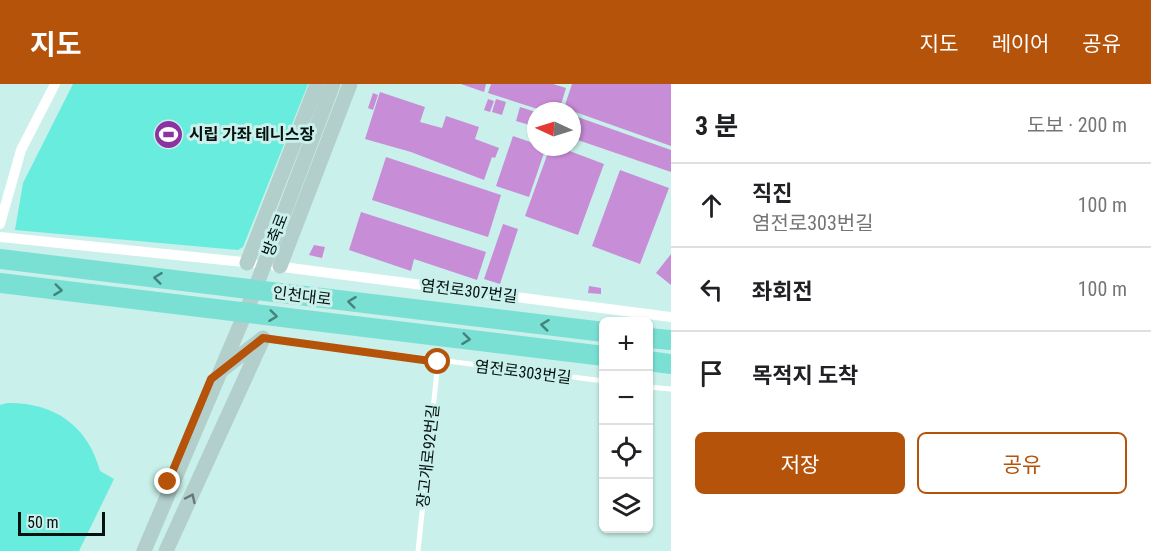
<!DOCTYPE html>
<html lang="ko">
<meta charset="utf-8">
<style>
:root{--surface:#fff;--page:#f6f6f6;--text:#202124;--muted:#757577;--line:#e0e0e0;--accent:#b45309}
body{margin:0;font-family:"Roboto Condensed","Noto Sans KR",sans-serif;background:var(--page);color:var(--text)}
.controls{position:absolute;right:18px;bottom:18px;display:grid;overflow:hidden;border-radius:9px;box-shadow:0 2px 4px #0004}
.controls button{width:54px;height:54px;display:grid;place-items:center;padding:0;border:0;border-bottom:2px solid var(--line);background:var(--surface);color:var(--text);font:30px sans-serif}
.compass{position:absolute;left:527px;top:18px;width:54px;height:54px;border-radius:50%;background:var(--surface);box-shadow:0 2px 4px #0004;rotate:274deg}
.scale{position:absolute;left:18px;bottom:15px;width:87px;box-sizing:border-box;padding-left:6px;border:3px solid #04110f;border-top:0;font-size:16px;line-height:21px;white-space:nowrap;color:#04110f;-webkit-text-stroke:4px #c9f0ea;paint-order:stroke}
.stop{position:absolute;width:18px;height:18px;margin:-14px;border:4px solid #b45309;border-radius:50%;background:#fff}
.stop.end{background:#b45309;border-color:#fff;box-shadow:0 2px 6px #0008}
.list{margin:0;padding:0;list-style:none}
h2{display:flex;justify-content:space-between;align-items:center;height:78px;margin:0;padding:0 24px;font-size:26px}
h2 small{font-size:20px;font-weight:400;color:var(--muted)}
.list li{display:grid;grid-template-columns:39px 1fr auto;gap:18px;align-items:center;box-sizing:border-box;height:84px;padding:0 24px;border-top:2px solid var(--line)}
.list b{display:block;font-size:22px;white-space:nowrap}
.list p{margin:0;font-size:20px;white-space:nowrap;color:var(--muted)}
.list em{font-size:20px;font-style:normal;color:var(--muted)}
.actions{display:flex;gap:12px;padding:18px 24px}
.actions a{flex:1;padding:14px 0;border:2px solid var(--accent);border-radius:9px;text-align:center;font-size:21px;color:var(--accent)}
.actions .main{background:var(--accent);color:#fff}
.icon{flex:none;width:33px;height:33px;fill:none;stroke:currentColor;stroke-width:2;stroke-linecap:round;stroke-linejoin:round}
.map{position:relative;flex:none;width:671px;height:467px;overflow:hidden}
header{display:flex;align-items:center;gap:36px;box-sizing:border-box;height:84px;padding:0 30px;background:var(--accent);color:#fff}
header strong{font-size:28px}
nav{display:flex;gap:33px;margin-inline-start:auto;font-size:21px}
main{display:flex}
aside{flex:1;background:var(--surface)}
.map>svg:first-child{display:block}
.green{fill:#68ecde}
.building{fill:#c88dd7}
.lines{fill:none;stroke-linecap:round;stroke-linejoin:round}
.lane{stroke:#fff;stroke-width:5}
.street{stroke:#fff;stroke-width:10}
.secondary{stroke:#b3cfcb;stroke-width:15}
.highway{stroke:#7ae0d4;stroke-width:20}
.oneway{stroke:#45837b}
.oneway2{stroke:#647a76}
.route{stroke:#b45309;stroke-width:8}
.labels{text-anchor:middle;dominant-baseline:central;stroke-width:6;stroke-linejoin:round;paint-order:stroke}
.poi-label{font-size:16px;font-weight:bold;fill:#04110f;stroke:#c9f0ea;text-anchor:start}
.street-label{font-size:16px;fill:#04110f;stroke:#c9f0ea}
</style>
<header>
<strong>지도</strong>
<nav><a>지도</a><a>레이어</a><a>공유</a></nav>
</header>
<main>
<div class="map">
<svg width="671" height="467" viewBox="0 0 671 467">
<rect width="100%" height="100%" fill="#c9f0ea"/>
<path class="green" d="M 73,0 L 308,0 L 243,163 L 238,166 L 15,146 L 23,99 Z
M 7,319 C 53,318 88,341 100,387 L 114,395 L 79,467 L 0,467 L 0,321 Z"/>
<path class="building" d="M 461,0 L 486,0 L 484,8 Z
M 491,0 L 553,0 L 566,4 L 559,27 L 544,27 L 488,9 Z
M 572,0 L 671,0 L 671,62 L 564,24 Z
M 380,8 L 425,23 L 420,38 L 442,44 L 446,32 L 479,43 L 475,55 L 499,64 L 495,74 L 492,73 L 484,96 L 411,68 L 365,55 Z
M 373,9 L 378,11 L 373,26 L 368,24 Z
M 488,15 L 494,17 L 490,28 L 484,26 Z
M 496,15 L 506,18 L 502,31 L 492,28 Z
M 520,23 L 536,28 L 536,43 L 516,37 Z
M 572,31 L 671,66 L 671,88 L 572,54 Z
M 513,52 L 536,60 L 536,63 L 546,63 L 529,113 L 496,102 Z
M 550,63 L 559,63 L 604,80 L 578,151 L 525,132 Z
M 386,73 L 501,111 L 488,153 L 372,116 Z
M 620,86 L 669,104 L 640,180 L 592,162 Z
M 361,128 L 486,168 L 477,196 L 414,175 L 411,187 L 349,166 Z
M 503,140 L 518,145 L 500,200 L 484,195 Z
M 314,161 L 325,163 L 322,174 L 309,171 Z
M 671,170 L 671,201 L 656,189 Z
M 589,202 L 601,204 L 601,210 L 588,209 Z"/>
<g class="lines">
<path class="lane" d="M 265,254 L 604,297
M 648,303 L 671,305
M 418,467 L 438,278"/>
<path class="street" d="M 0,140 L 21,66 L 55,0
M 0,153 L 253,179
M 275,182 L 671,233"/>
<path class="secondary" d="M 247,179 L 317,0
M 280,182 L 350,0
M 223,285 L 263,254
M 144,467 L 250,218 L 333,0
M 166,467 L 262,257"/>
<path class="highway" d="M 0,175 L 604,248
M 0,199 L 604,272
M 648,254 L 671,256
M 648,277 L 671,280"/>
</g>
<defs><path id="oneway-chevron" d="M-2-3.5L2.5 0L-2 3.5" fill="none" stroke-width="1.6" stroke-linecap="round" stroke-linejoin="round" transform="scale(1.5)"/></defs>
<g class="oneway">
<use href="#oneway-chevron" transform="translate(158 194) rotate(-173)"/>
<use href="#oneway-chevron" transform="translate(58 206) rotate(7)"/>
<use href="#oneway-chevron" transform="translate(352 218) rotate(-173)"/>
<use href="#oneway-chevron" transform="translate(273 232) rotate(7)"/>
<use href="#oneway-chevron" transform="translate(545 241) rotate(-173)"/>
<use href="#oneway-chevron" transform="translate(466 255) rotate(7)"/>
</g>
<use class="oneway2" href="#oneway-chevron" transform="translate(191 414) rotate(-65)"/>
<g class="lines">
<path class="route" d="M 168,398 L 211,295 L 263,254 L 438,278"/>
</g>
<defs>
<symbol id="stadium-disc" viewBox="-11 -11 22 22"><circle r="9.5" fill="#8b34a1" stroke="#c9f0ea"/><path d="M0-5a6.5 5 0 1 0 0 10a6.5 5 0 1 0 0-10ZM-3.5-1.8h7v3.6h-7Z" fill="#fff"/></symbol>
</defs>
<g fill-rule="evenodd">
<use href="#stadium-disc" x="152" y="34" width="33" height="33"/>
</g>
<g class="labels">
<g class="poi-label">
<text x="189" y="50">시립 가좌 테니스장</text>
</g>
<g class="street-label">
<text transform="translate(275 151) rotate(-69)">방축로</text>
<text transform="translate(469 207) rotate(7)">염전로307번길</text>
<text transform="translate(302 212) rotate(7)">인천대로</text>
<text transform="translate(523 288) rotate(7)">염전로303번길</text>
<text transform="translate(428 372) rotate(-84)">장고개로92번길</text>
</g>
</g>
</svg>
<div class="controls">
<button>+</button>
<button>−</button>
<button><svg class="icon" aria-label="locate" viewBox="0 0 24 24"><circle cx="12" cy="12" r="6"/><path d="M12 2v4M12 18v4M2 12h4M18 12h4"/></svg></button>
<button><svg class="icon" aria-label="layers" viewBox="0 0 24 24"><path d="M12 4l9 5-9 5-9-5zM3 14l9 5 9-5"/></svg></button>
</div>
<svg class="compass" viewBox="-18 -18 36 36"><path d="M0-13l5 13h-10z" fill="#e53935"/><path d="M0 13l5-13h-10z" fill="#757577"/></svg>
<div class="scale">50 m</div>
<div class="stop" style="left:438px;top:278px"></div>
<div class="stop end" style="left:168px;top:398px"></div>
</div>
<aside>
<h2>3 분<small>도보 · 200 m</small></h2>
<ul class="list">
<li><svg class="icon" aria-label="ahead" viewBox="0 0 24 24"><path d="M12 20V5M6 11l6-6 6 6"/></svg><div><b>직진</b><p>염전로303번길</p></div><em>100 m</em></li>
<li><svg class="icon" aria-label="left" viewBox="0 0 24 24"><path d="M17 20v-9H6M10 6l-5 5 5 5"/></svg><div><b>좌회전</b></div><em>100 m</em></li>
<li><svg class="icon" aria-label="arrive" viewBox="0 0 24 24"><path d="M6 21V4h12l-3 4 3 4H6"/></svg><div><b>목적지 도착</b></div></li>
</ul>
<div class="actions"><a class="main">저장</a><a>공유</a></div>
</aside>
</main>
